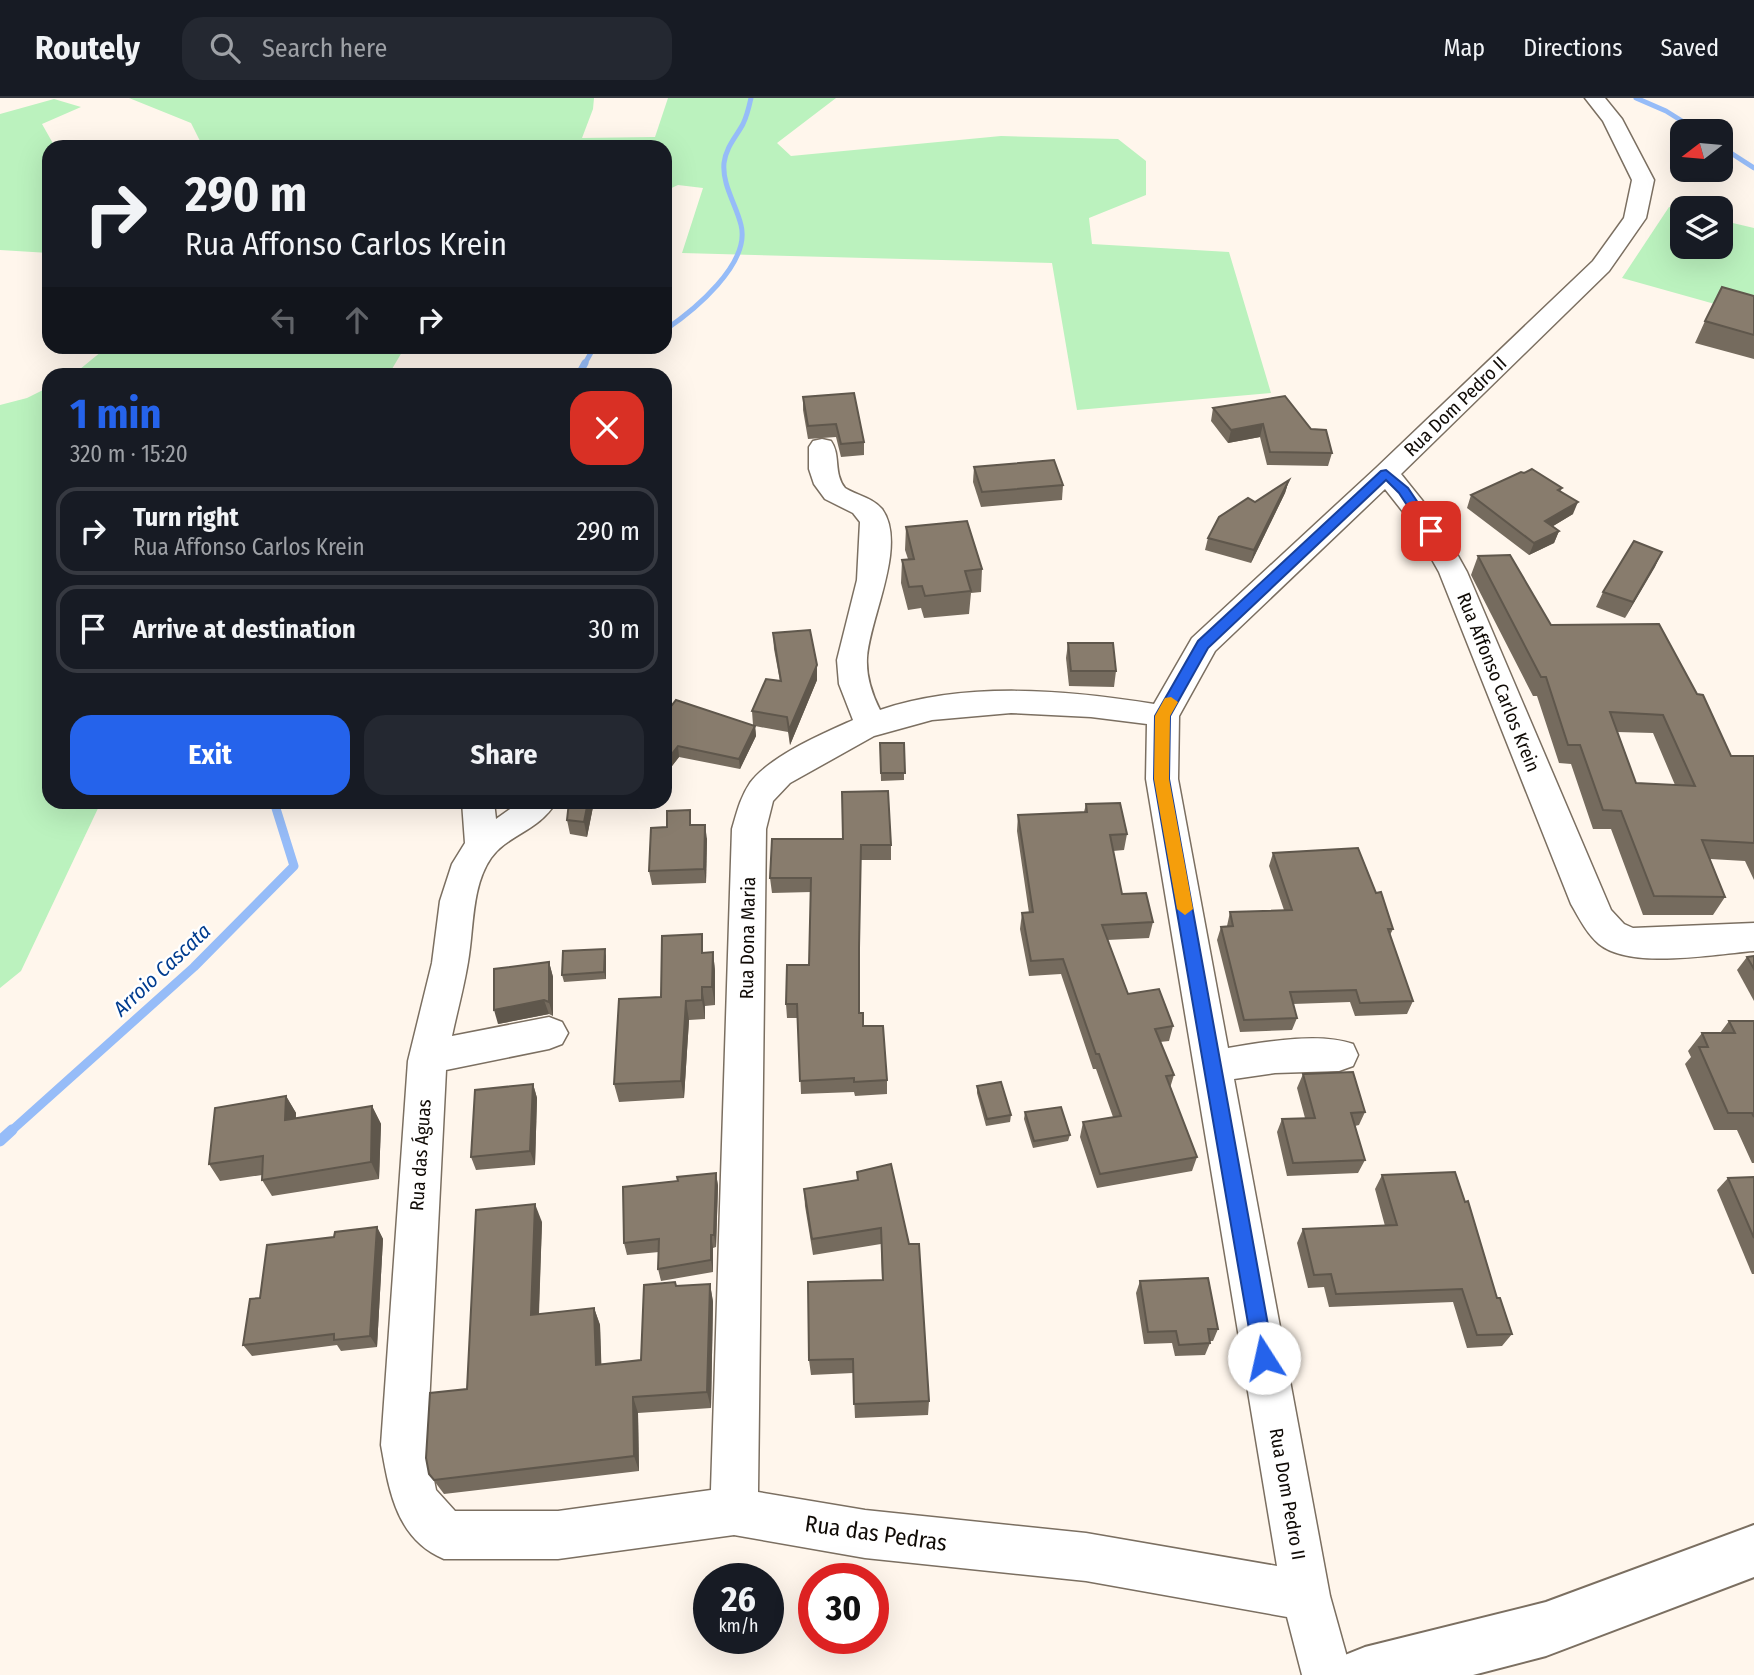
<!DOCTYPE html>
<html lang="en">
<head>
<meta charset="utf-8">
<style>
  body { margin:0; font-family:"Fira Sans Condensed",sans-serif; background:#242831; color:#f1f3f6; height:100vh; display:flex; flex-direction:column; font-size:26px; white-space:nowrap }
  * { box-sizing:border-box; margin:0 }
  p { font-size:23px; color:#9ea1a6 }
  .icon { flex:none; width:38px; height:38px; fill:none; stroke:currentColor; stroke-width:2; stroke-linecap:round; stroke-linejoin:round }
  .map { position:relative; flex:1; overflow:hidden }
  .panel { position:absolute; left:42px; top:270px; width:630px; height:441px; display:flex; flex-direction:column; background:#171b24; border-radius:21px; box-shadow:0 7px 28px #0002 }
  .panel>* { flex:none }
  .top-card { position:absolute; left:42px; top:42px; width:630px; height:214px; border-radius:21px; box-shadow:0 7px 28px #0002; background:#171b24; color:#f1f3f6; overflow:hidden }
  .needle { width:46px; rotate:254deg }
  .buttons { position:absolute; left:1670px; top:21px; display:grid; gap:14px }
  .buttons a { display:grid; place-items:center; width:63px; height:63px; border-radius:14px; background:#171b24; box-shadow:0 7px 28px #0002; font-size:35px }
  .speed { position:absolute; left:693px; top:1465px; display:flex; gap:14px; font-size:35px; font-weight:700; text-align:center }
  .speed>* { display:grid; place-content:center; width:91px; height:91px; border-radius:50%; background:#171b24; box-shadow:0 7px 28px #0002; line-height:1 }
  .speed small { font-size:18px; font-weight:400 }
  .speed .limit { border:10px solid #d22; background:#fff; color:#111 }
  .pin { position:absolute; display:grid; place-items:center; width:60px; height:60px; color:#fff; margin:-30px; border-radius:14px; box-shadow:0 4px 10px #0006 }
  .me { position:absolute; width:77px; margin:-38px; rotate:350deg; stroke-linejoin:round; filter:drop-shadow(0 0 5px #0008) }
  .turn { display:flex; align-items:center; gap:24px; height:147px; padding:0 28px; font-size:32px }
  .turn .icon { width:91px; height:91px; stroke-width:2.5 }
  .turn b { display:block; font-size:49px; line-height:60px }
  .lanes { display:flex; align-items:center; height:66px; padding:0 28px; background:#0003; justify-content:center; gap:35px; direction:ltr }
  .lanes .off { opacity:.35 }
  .round { display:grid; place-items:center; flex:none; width:74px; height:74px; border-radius:21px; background:#242831 }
  .head { display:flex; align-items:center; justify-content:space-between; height:119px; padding:0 28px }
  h1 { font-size:42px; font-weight:700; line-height:52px; color:#2563eb }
  .button { display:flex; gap:14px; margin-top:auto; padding:14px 28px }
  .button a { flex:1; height:80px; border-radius:21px; background:#2563eb; color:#fff; font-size:28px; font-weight:700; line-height:80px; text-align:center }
  .button a+a { background:#242831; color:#f1f3f6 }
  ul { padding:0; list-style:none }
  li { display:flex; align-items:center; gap:21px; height:88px; margin:0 14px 10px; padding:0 14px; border:4px solid #363941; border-radius:21px }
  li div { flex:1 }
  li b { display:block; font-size:26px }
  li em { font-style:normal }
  header { display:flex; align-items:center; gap:42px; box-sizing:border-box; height:98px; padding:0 35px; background:#171b24; border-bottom:2px solid #363941 }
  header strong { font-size:33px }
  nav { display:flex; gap:38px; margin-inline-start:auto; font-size:24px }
  .search { width:490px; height:63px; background:#242831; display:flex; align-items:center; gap:18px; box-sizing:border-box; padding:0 24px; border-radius:21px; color:#9ea1a6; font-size:26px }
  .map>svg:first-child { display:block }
  .green { fill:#bbf2be }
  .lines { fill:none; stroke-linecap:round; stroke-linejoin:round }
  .stream-far3 { stroke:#96bcf8; stroke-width:5 }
  .stream-far2 { stroke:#96bcf8; stroke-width:7 }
  .stream-far1 { stroke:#96bcf8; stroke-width:9 }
  .stream { stroke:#96bcf8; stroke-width:11 }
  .minor-casing { stroke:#7b6f61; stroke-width:3 }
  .major-casing { stroke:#7b6f61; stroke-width:4 }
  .minor { fill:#fff; fill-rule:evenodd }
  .major { fill:#fff; fill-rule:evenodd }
  .wall { fill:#756b5e; fill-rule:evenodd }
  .shaded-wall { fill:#5f574c }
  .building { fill:#887c6d; stroke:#5f574c; stroke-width:2; fill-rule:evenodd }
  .route { fill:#2563eb; stroke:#184099; stroke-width:2 }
  .slow { fill:#f59e0b }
  .labels { text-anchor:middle; stroke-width:5; stroke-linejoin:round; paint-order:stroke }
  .street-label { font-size:19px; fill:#100b06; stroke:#fff }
  .water-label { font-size:21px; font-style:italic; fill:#003c8f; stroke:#fff }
  .near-street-label { font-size:23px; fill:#100b06; stroke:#fff }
</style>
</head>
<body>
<header>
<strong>Routely</strong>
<div class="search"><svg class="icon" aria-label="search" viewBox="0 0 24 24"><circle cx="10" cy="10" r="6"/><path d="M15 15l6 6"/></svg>Search here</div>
<nav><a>Map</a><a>Directions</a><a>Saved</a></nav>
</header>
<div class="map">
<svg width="1754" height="1577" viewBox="0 0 1754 1577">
  <rect width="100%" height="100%" fill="#fff6ec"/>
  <g class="green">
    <polygon points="129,0 594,0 593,11 582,40 655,39 668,0 836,0 777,45 791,58 1001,38 1118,41 1146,63 1146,97 1089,120 1092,146 1229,154 1271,295 1077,312 1052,165 682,155 703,90 678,87 665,93 665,49 203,49 191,25"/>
    <polygon points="54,1 81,9 42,26 55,49 49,49 49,155 0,152 0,16"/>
    <polygon points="1669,109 1682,112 1682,149 1720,149 1720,122 1754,130 1754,217 1622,180"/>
    <polygon points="107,249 107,248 405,249 389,276 74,276"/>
    <polygon points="49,289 49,704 101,704 21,873 0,890 0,307 27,300"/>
  </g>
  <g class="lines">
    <g class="stream-far3">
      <polyline points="1636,0 1666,13 1698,33"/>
      <polyline points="1720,48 1754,70"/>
      <path d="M 665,232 C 693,213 751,166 741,127 C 736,106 722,87 724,65 C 726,49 736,39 743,26 C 747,18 749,9 751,0"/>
      <polyline points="584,267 593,251 613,248"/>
    </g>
    <polyline class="stream-far2" points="579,276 585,265"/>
    <polyline class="stream-far1" points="10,1034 194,869 294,768 274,704"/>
    <polyline class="stream" points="0,1043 12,1032"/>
    <defs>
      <path id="minor" d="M 1585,0 L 1605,0 L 1622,21 L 1654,82 L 1646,120 L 1609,173 L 1401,376 L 1438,422 L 1467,474 L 1611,812 L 1624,826 L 1633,830 L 1754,825 L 1754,853 C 1714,856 1631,872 1599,846 C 1587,836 1579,820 1571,806 L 1439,474 L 1411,424 L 1385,391 L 1215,553 L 1179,618 L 1178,681 L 1228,950 C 1265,944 1318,934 1353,946 L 1358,957 L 1353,968 L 1339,973 L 1275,975 L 1234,981 L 1330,1498 L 1352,1577 L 1302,1577 L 1287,1519 L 1086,1483 L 865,1460 L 734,1437 L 558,1461 L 444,1461 C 396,1441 389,1392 381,1347 L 408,963 L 432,865 L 440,803 L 452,766 L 465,745 L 462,704 L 494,704 L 496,721 L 520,704 L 556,704 C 539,733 507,737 491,760 C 471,789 474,831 468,864 C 464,889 457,914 452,938 L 549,919 L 562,924 L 568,935 L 562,946 L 549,951 L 446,972 L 427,1347 L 436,1392 L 455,1413 L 558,1413 L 711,1392 L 732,731 C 737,714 740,700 750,685 C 770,658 822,636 853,622 L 839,586 L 837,562 L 857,482 L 860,424 L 853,415 L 825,401 L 814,386 L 809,371 L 809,349 L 813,343 L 822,341 L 831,343 C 841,357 833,375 845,390 C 856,397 873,400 882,411 C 908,447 869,521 867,560 C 866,579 872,596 880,612 C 966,583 1066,592 1154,606 L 1192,540 L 1376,370 L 1593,163 L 1624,120 L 1632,82 L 1603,23 ZM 1011,615 L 1091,619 L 1147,626 L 1146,681 L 1277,1468 L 1086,1435 L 865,1412 L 758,1394 L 766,731 L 773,703 L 790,685 L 874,638 L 932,622 Z"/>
      <polygon id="major" points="1754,1427 1754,1479 1546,1558 1473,1577 1337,1577 1345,1557 1365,1549 1546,1504"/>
    </defs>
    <use href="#minor" class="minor-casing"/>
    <use href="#major" class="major-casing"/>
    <use href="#minor" class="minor"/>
    <use href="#major" class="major"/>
  </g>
  <g class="wall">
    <polygon points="1754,198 1754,261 1695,245 1705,223"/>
    <polygon points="803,299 864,344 864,357 841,359 836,339 808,341 803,312"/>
    <polygon points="1213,310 1311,331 1332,355 1328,368 1267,367 1260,339 1228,345 1211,323"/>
    <polygon points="974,369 1063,387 1062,402 981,409 973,384"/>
    <polygon points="1289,382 1285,395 1251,465 1205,452 1208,440 1255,404"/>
    <polygon points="1562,390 1560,394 1573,416 1553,428 1559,433 1554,445 1529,457 1467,410 1471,397"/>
    <polygon points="906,429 982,471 981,494 971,495 969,516 924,520 921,510 908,512 901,485 902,462 908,461 905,452"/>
    <polygon points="1662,454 1625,520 1596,509 1603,494"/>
    <path d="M 1478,458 L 1551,527 L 1697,596 L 1731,658 L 1754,658 L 1754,782 L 1745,763 L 1710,761 L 1725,799 L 1713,817 L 1643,817 L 1611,731 L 1593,731 L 1571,666 L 1559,665 L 1537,598 L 1533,598 L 1471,477 ZM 1617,634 L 1653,635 L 1675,687 L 1636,685 Z"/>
    <polygon points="773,535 817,567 817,582 790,647 788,634 755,628 756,638 740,671 679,659 672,668 665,666 665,616 753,627 752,613 780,583 774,551"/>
    <polygon points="1068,545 1116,573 1114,589 1069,588 1066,560"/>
    <polygon points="880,645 904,645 904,682 881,683"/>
    <polygon points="594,704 587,739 570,736 567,722"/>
    <polygon points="1086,706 1127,736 1124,752 1113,753 1122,796 1153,824 1149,840 1107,842 1128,896 1173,928 1169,943 1160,944 1174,977 1170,990 1197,1059 1192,1073 1097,1090 1080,1039 1083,1024 1113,1019 1096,971 1093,971 1061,876 1029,878 1020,831 1022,815 1029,815 1017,733 1018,717 1084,714"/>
    <polygon points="692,727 707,741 706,785 652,787 649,773"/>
    <polygon points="772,741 891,747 891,762 861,762 859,865 859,915 863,928 887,982 887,996 855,998 854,994 801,996 798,920 787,920 786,906 809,867 811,794 772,795 770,780"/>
    <polygon points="1273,755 1376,795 1393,831 1390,837 1413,903 1407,916 1355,918 1350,904 1293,906 1297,920 1292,932 1240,934 1217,842 1221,829 1227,828 1230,814 1284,812 1269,768"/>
    <polygon points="713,854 715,873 715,907 705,908 705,921 689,922 684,1000 619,1004 614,986 661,899 705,855"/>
    <polygon points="606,858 606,881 564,884 562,877"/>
    <polygon points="1754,858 1754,903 1737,872 1747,859"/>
    <polygon points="549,864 553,879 553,918 549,916 498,926"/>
    <polygon points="1729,923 1754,923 1754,1065 1752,1065 1737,1032 1714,1032 1685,966 1691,959 1688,953 1702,935 1720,935"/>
    <polygon points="1303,976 1365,1014 1359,1027 1355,1028 1365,1062 1358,1075 1287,1078 1277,1034 1282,1021 1305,1020 1297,990"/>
    <polygon points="533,986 537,1000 535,1067 476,1072 471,1059"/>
    <polygon points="977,988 1011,1017 1010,1024 986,1028 977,995"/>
    <polygon points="286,998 296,1015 296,1020 372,1008 381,1026 379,1081 272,1098 262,1082 262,1077 220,1083 209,1066"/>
    <polygon points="1025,1014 1070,1037 1068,1043 1033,1050 1024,1021"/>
    <polygon points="891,1066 929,1303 928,1317 855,1320 853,1275 811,1277 809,1262 882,1182 881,1146 813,1157 805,1108 804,1091 857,1083 857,1074"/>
    <polygon points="716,1075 718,1088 716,1149 713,1150 713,1174 661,1183 658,1171 659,1154 627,1157 624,1145 678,1083"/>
    <polygon points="1382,1077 1497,1200 1512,1236 1502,1248 1467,1250 1453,1204 1329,1209 1324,1189 1308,1190 1297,1145 1303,1131 1385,1128 1375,1091"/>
    <polygon points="1754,1079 1754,1176 1752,1176 1717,1092 1728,1080"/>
    <polygon points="542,1124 539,1217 594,1210 600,1227 601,1266 641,1262 676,1188 710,1186 713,1204 711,1310 638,1315 639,1373 444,1396 429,1376"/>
    <polygon points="377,1129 383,1141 377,1249 341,1253 337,1247 252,1258 243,1247 260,1200 334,1139"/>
    <polygon points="1140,1183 1218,1231 1213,1243 1210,1243 1210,1245 1205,1257 1175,1258 1172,1245 1144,1246 1136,1195"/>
  </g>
  <g class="shaded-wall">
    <polygon points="1263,326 1260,339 1228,345 1231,332"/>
    <polygon points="1289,382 1285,395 1251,465 1254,452"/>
    <polygon points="1578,404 1573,416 1540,436 1545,423"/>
    <polygon points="1559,433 1554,445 1529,457 1534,445"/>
    <polygon points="1662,454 1655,469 1625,520 1633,504"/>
    <polygon points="817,567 817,582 790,647 789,632"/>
    <polygon points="755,628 756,638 740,671 739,661"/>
    <polygon points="678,648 679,659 672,668 671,657"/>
    <polygon points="588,704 594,704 587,739 584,724"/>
    <polygon points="705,727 707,741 706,785 704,771"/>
    <polygon points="605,851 606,858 606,881 604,874"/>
    <polygon points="713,854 715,873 715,907 712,889"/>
    <polygon points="549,864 553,879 553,918 549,904"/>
    <polygon points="702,889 705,908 705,921 702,902"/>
    <polygon points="544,902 549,916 498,926 494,912"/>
    <polygon points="686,903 689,922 684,1000 681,983"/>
    <polygon points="533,986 537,1000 535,1067 530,1053"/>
    <polygon points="286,998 296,1015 295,1039 285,1022"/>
    <polygon points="372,1008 381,1026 379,1081 371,1064"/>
    <polygon points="716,1075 718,1088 716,1149 714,1137"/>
    <polygon points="535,1106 542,1124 538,1234 531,1217"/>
    <polygon points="377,1129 383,1141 377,1249 370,1238"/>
    <polygon points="711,1137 713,1150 713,1174 711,1162"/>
    <polygon points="710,1186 713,1204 711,1310 707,1294"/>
    <polygon points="594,1210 600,1227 602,1283 596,1267"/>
    <polygon points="633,1299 638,1315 639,1373 634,1358"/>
  </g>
  <g class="building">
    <polygon points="1722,189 1754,198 1754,237 1705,223"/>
    <polygon points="854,295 864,344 841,346 836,326 808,328 803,299"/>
    <polygon points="1285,298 1311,331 1326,332 1332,355 1270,354 1263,326 1231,332 1213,310"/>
    <polygon points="1054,362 1063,387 982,394 974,369"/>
    <polygon points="1532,371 1562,390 1558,392 1578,404 1545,423 1559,433 1534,445 1471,397 1521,374 1524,375"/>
    <polygon points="1289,382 1254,452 1208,440 1219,419 1248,400 1255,404"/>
    <polygon points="967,423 982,471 965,473 971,493 925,498 922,488 909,489 902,462 914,461 906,429"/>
    <polygon points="1634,443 1662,454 1633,504 1603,494"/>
    <path d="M 1510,457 L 1551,527 L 1659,526 L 1697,596 L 1703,597 L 1731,658 L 1754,658 L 1754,745 L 1702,742 L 1725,799 L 1654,798 L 1621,713 L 1603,712 L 1580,647 L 1568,647 L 1546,579 L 1541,579 L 1478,458 ZM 1610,614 L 1663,617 L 1695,688 L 1636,685 Z"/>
    <polygon points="810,532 817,567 789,632 787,619 752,613 766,581 781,583 773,535"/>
    <polygon points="1068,545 1113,545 1116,573 1071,573"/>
    <polygon points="676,602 755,628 739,661 678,648 671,657 665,655 665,616"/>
    <polygon points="880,645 904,645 905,675 881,675"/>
    <polygon points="888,693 891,747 861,747 859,850 859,915 863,915 863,928 883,928 887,982 854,984 854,980 800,983 797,906 786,906 787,867 809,867 811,780 770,780 772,741 843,741 842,694"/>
    <polygon points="569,704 588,704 584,724 567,722"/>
    <polygon points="1120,705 1127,736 1110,737 1122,796 1146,795 1153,824 1102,827 1128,896 1159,891 1173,928 1155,931 1174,977 1166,978 1197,1059 1100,1076 1083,1024 1121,1018 1099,956 1096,956 1063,861 1031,863 1022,815 1033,814 1018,717 1087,714 1086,706"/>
    <polygon points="690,712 690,727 705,727 704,771 649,773 651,730 667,729 667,713"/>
    <polygon points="1358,750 1376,795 1381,794 1393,831 1388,831 1413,903 1360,905 1356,892 1290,894 1297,920 1244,922 1221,829 1233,828 1230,814 1292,812 1273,755"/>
    <polygon points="702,836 702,855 713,854 712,889 702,889 702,902 686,903 681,983 614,986 619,901 661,899 662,838"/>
    <polygon points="605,851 604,874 562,877 563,853"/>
    <polygon points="1754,858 1754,871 1747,859"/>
    <polygon points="549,864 549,904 544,902 494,912 494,871"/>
    <polygon points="1729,923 1754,923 1754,1019 1752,1015 1728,1015 1699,949 1708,949 1702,935 1735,935"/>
    <polygon points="1353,974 1365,1014 1351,1015 1365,1062 1293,1065 1282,1021 1315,1020 1303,976"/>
    <polygon points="1001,984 1011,1017 987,1021 977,988"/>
    <polygon points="533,986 530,1053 471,1059 475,992"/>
    <polygon points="286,998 285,1022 372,1008 371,1064 262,1082 263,1058 209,1066 215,1010"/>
    <polygon points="1061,1009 1070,1037 1034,1043 1025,1014"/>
    <polygon points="891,1066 909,1146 919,1146 929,1303 854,1306 853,1261 809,1262 808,1184 883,1182 881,1130 812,1141 804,1091 858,1082 857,1074"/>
    <polygon points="1455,1074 1465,1104 1468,1103 1497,1200 1500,1200 1512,1236 1477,1237 1462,1191 1336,1196 1331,1176 1314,1177 1303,1131 1397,1127 1382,1077"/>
    <polygon points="716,1075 714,1137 711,1137 711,1162 658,1171 659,1141 624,1145 623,1089 678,1083 677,1079"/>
    <polygon points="1754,1079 1754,1140 1728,1080"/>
    <polygon points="535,1106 531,1217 594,1210 596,1267 641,1262 644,1187 675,1184 676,1188 710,1186 707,1294 633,1299 634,1358 434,1382 429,1376 426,1360 430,1295 467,1291 476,1112"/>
    <polygon points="377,1129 370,1238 334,1242 334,1236 243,1247 250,1201 260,1200 267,1147 334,1139 335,1134"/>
    <polygon points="1208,1180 1218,1231 1208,1231 1210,1245 1179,1247 1176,1233 1148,1234 1140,1183"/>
  </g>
  <polygon class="route" points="1386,372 1408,390 1437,433 1435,436 1426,436 1399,395 1386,382 1208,550 1170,618 1169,681 1274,1260 1271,1267 1264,1269 1257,1267 1254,1260 1154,681 1155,618 1198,543 1381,373"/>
  <polygon class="slow" points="1171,599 1178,604 1170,618 1169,681 1193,811 1185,817 1177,811 1154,681 1155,618 1165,600"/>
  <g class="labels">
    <g class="street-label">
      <text transform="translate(1455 308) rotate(-44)" y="7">Rua Dom Pedro II</text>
      <text transform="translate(1499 584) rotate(68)" y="7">Rua Affonso Carlos Krein</text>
      <text transform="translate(747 840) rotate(-89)" y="7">Rua Dona Maria</text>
      <text transform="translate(420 1057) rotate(-86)" y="7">Rua das Águas</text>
      <text transform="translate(1288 1396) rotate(80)" y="7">Rua Dom Pedro II</text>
    </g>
    <g class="water-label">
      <text transform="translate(162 872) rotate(-43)" y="7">Arroio Cascata</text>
    </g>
    <g class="near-street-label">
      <text transform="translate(876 1435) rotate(8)" y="8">Rua das Pedras</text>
    </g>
  </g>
</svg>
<div class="buttons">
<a><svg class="needle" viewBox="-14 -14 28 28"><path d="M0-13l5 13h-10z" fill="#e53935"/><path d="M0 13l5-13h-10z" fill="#9ea1a6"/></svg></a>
<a><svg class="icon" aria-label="layers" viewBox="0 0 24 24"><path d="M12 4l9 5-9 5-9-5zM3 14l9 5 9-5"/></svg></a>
</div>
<div class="speed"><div>26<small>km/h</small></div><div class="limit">30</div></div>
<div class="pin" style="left:1431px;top:433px;background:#d93025"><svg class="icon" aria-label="arrive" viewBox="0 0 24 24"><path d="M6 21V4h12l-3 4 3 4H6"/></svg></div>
<svg class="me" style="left:1264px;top:1260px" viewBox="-20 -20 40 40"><circle r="19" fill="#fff"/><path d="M0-13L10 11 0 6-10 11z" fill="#2563eb"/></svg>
<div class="top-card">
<div class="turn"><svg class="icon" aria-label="right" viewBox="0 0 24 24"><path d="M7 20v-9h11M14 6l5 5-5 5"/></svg><div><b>290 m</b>Rua Affonso Carlos Krein</div></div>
<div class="lanes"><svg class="icon off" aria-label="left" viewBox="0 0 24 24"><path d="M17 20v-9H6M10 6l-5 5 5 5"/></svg><svg class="icon off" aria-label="ahead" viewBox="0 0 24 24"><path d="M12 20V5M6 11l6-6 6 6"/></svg><svg class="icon" aria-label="right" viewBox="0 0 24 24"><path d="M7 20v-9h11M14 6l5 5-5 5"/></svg></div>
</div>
<section class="panel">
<div class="head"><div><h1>1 min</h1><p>320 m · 15:20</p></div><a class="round" style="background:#d93025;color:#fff"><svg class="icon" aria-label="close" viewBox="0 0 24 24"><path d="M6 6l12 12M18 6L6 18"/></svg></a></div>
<ul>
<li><svg class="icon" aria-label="right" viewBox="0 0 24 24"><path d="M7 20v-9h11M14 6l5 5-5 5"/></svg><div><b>Turn right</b><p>Rua Affonso Carlos Krein</p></div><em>290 m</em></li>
<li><svg class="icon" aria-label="arrive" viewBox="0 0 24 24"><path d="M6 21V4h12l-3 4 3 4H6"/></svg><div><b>Arrive at destination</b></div><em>30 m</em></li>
</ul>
<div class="button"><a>Exit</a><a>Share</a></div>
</section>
</div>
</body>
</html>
